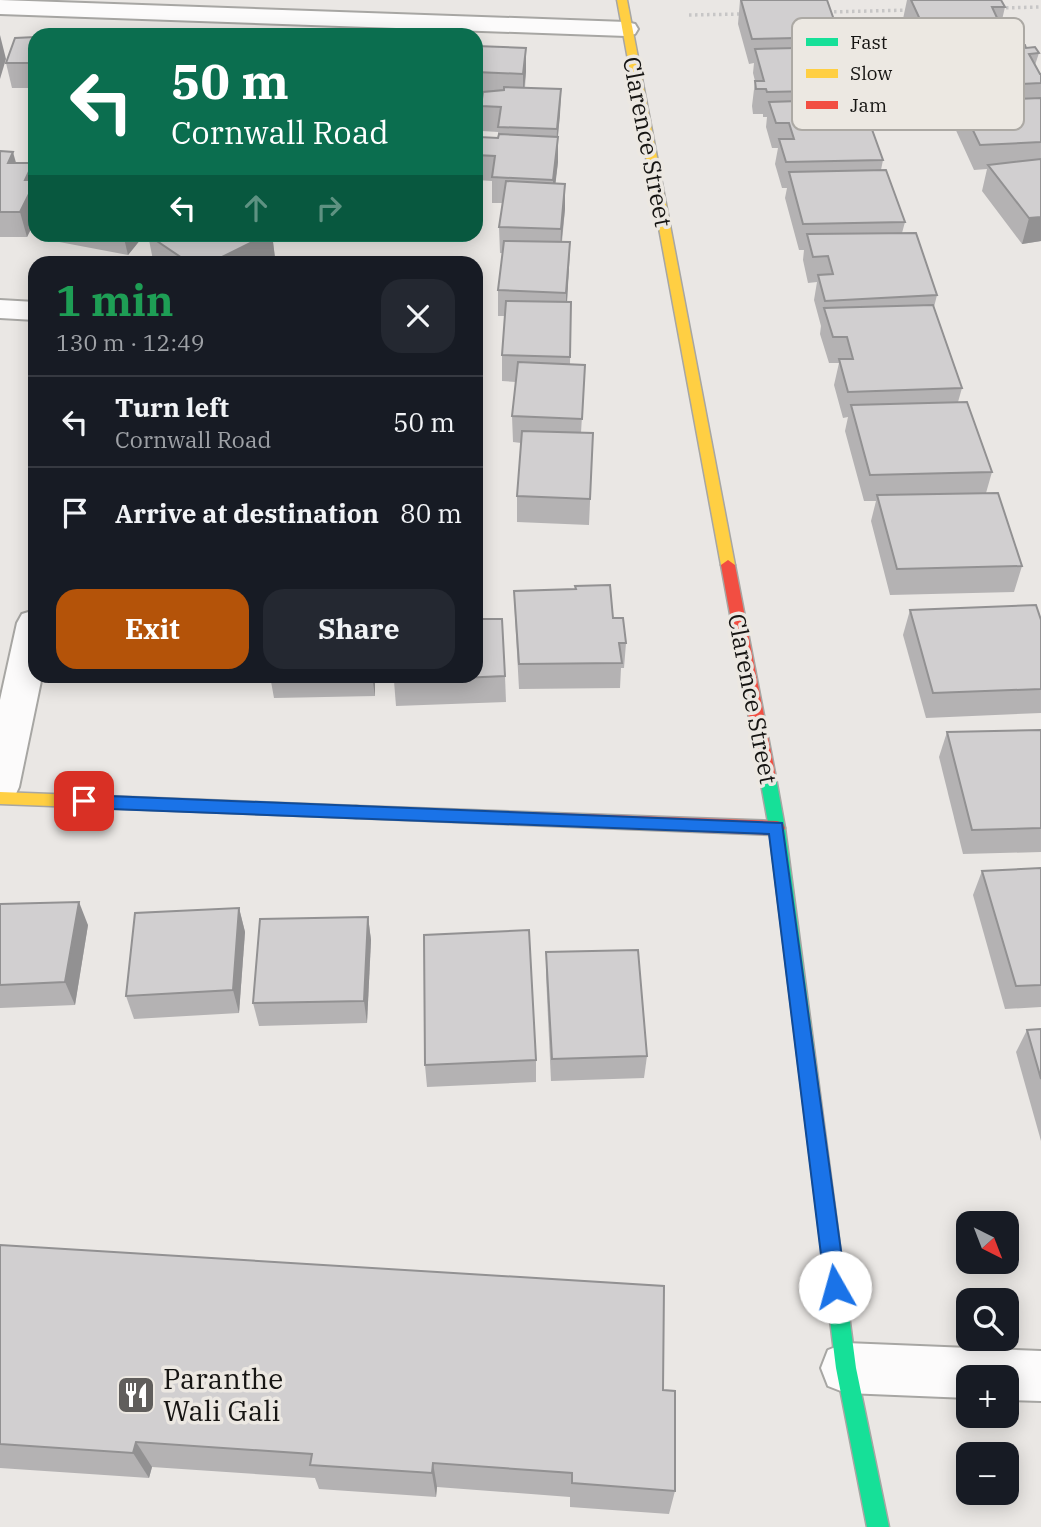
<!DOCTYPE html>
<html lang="en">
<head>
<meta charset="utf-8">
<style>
  body { margin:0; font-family:"IBM Plex Serif",serif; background:#242831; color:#f1f3f6; height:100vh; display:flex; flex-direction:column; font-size:26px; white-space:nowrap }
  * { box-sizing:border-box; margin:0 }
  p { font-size:23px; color:#9ea1a6 }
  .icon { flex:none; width:38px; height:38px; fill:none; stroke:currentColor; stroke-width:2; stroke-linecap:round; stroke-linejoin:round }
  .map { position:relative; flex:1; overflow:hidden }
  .sheet { position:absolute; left:28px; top:256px; width:455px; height:427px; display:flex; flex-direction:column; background:#171b24; border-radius:21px; box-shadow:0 4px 18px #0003 }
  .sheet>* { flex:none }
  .banner { position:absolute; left:28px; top:28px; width:455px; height:214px; border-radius:21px; box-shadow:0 4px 18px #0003; background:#0b6e4f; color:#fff; overflow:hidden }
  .needle { width:46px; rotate:138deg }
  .buttons { position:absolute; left:956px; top:1211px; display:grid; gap:14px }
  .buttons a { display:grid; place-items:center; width:63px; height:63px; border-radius:14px; background:#171b24; box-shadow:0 4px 18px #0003; font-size:35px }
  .pin { position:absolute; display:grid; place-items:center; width:60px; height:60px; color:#fff; margin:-30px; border-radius:14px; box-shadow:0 4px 10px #0006 }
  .me { position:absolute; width:77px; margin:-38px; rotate:353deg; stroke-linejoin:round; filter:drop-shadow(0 0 5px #0008) }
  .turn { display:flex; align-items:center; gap:24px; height:147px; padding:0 28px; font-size:32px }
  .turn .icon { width:91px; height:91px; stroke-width:2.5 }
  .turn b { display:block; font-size:49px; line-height:60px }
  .lanes { display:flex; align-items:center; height:66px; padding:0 28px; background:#0003; justify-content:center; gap:35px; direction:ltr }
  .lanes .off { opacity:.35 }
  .round { display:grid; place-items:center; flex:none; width:74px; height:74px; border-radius:21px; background:#242831 }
  .headline { display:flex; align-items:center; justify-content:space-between; height:119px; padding:0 28px }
  h1 { font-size:42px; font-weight:800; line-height:52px; color:#1e9e55 }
  .primary-button { display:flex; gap:14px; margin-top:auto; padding:14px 28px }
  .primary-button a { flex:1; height:80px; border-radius:21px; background:#b45309; color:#fff; font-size:28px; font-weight:800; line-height:80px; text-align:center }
  .primary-button a+a { background:#242831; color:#f1f3f6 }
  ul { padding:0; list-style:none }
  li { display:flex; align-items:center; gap:21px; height:91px; padding:0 28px; border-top:2px solid #363941 }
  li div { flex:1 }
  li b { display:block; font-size:26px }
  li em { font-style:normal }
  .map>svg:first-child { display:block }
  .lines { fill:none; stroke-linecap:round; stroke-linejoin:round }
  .street-casing { stroke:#a7a6a3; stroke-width:4 }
  .fast-casing { stroke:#a7a6a3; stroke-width:3 }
  .slow-casing { stroke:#a7a6a3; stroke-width:3 }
  .jam-casing { stroke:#a7a6a3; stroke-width:3 }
  .path { stroke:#c7c6c6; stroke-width:3.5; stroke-dasharray:2.5 3.5; stroke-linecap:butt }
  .street { fill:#fcfbfb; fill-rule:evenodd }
  .fast { fill:#16e098; fill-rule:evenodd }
  .slow { fill:#ffcf43; fill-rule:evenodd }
  .jam { fill:#f24e42; fill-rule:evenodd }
  .wall { fill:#b4b2b3 }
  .shaded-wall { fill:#929192 }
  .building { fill:#d1cfd0; stroke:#929192; stroke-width:2 }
  .route { fill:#1a73e8; stroke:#114b97; stroke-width:2 }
  .labels { text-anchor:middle; stroke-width:7; stroke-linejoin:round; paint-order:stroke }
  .street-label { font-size:24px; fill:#161513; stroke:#ece8e2 }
  .near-poi-label { font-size:28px; fill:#161513; stroke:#ece8e2; text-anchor:start }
  .key { fill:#ece8e2; stroke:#aca9a4; stroke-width:2 }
  .key-label { font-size:19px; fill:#161513 }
</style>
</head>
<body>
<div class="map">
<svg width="1041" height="1527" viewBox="0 0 1041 1527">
  <rect width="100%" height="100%" fill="#eae7e4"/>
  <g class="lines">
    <defs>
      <g id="street">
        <polygon points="0,0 626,22 635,24 638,29 635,34 626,36 0,14"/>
        <polygon points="0,300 35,302 35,320 0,318"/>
        <polygon points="35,610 35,676 42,676 19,787 14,798 0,802 0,700 17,623 22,614"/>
        <polygon points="846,1343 1041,1351 1041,1401 1006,1400 1006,1377 968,1377 968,1398 846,1393 828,1386 821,1368 828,1350"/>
      </g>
      <polygon id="fast" points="768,772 774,774 776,778 785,828 856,1368 889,1527 867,1527 836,1368 769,828 760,778 762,774"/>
      <g id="slow">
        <polygon points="617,0 627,0 735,565 728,570 721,565"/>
        <polygon points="0,792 356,806 362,807 364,812 362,817 356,818 0,804"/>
      </g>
      <g id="jam">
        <polygon points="728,560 735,565 776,778 774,782 762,782 760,778 721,565"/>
        <polygon points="356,806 777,821 783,823 785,828 783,833 777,835 356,818 350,817 348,812 350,807"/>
      </g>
    </defs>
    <use href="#street" class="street-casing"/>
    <use href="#fast" class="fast-casing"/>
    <use href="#slow" class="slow-casing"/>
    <use href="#jam" class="jam-casing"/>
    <g class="path">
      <polyline points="1000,8 1041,7"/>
      <polyline points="828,12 911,10"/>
      <polyline points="689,15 743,14"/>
    </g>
    <use href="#street" class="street"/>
    <use href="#fast" class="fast"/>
    <use href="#slow" class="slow"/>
    <use href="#jam" class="jam"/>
  </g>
  <g class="wall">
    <polygon points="740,0 840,37 839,47 858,90 857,100 883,160 881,170 905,222 902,233 937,295 934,307 962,388 958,402 992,472 986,493 1022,566 1014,592 890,595 871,521 876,501 864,501 845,431 848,417 843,418 834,385 839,363 829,363 820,334 821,326 814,300 817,282 808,283 803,260 804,250 799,250 785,198 787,188 782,188 775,164 778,148 772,148 766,127 767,117 763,117 763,114 753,114 752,106 755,81 753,73 754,63 749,64 738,24"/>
    <polygon points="907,0 1001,0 1005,7 1002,20 1020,37 1018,45 1039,53 1035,65 1040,74 1041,74 1041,241 1022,244 982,191 987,169 974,170 954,126 957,112 948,112 930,72 932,65 925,65 903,19"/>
    <polygon points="35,37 35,88 12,88 6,63"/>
    <polygon points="476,46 526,72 525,88 561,89 560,114 558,137 558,162 555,183 565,184 565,209 562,242 570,242 567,302 571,302 570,364 585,365 581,433 593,433 589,525 517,522 517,496 521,443 513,442 512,416 516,382 502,381 502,355 505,316 498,316 498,290 503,253 500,253 499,227 503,203 492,203 492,181 477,180 476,155 498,138 498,132 482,131 481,106 483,97 476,97"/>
    <polygon points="0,151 16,163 35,171 35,221 27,237 0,237"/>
    <polygon points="53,234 145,234 128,255 54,241"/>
    <polygon points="272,234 275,258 267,262 156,262 153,260 148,235"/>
    <polygon points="514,591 613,618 626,643 624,668 621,668 620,688 519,689 515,617"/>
    <polygon points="910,610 1041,620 1041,713 926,718 903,635"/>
    <polygon points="175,676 246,676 245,677 176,679"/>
    <polygon points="270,676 375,676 375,696 274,698"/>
    <polygon points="505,676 506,702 396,706 394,681"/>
    <polygon points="1041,730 1041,852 963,854 939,757 947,732"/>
    <polygon points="1041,868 1041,1007 1005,1009 973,895 982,871"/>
    <polygon points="0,904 88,925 75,1005 0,1008"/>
    <polygon points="239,908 245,932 239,1013 134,1019 126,996"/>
    <polygon points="368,917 371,940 367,1023 259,1026 253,1003"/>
    <polygon points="546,952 647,1056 644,1078 551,1081 546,975"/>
    <polygon points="1041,1029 1041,1141 1016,1052 1027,1030"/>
    <polygon points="536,1060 536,1082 427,1087 425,1065"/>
    <polygon points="0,1245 663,1390 675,1491 669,1514 570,1507 570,1497 437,1487 436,1497 319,1489 315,1478 152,1467 149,1478 0,1468"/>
  </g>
  <g class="shaded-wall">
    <polygon points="0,35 6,59 0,79"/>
    <polygon points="526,48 526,72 523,98 523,74"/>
    <polygon points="561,89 560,114 556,154 557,129"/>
    <polygon points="558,137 558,162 553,205 553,180"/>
    <polygon points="13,152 20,177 8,163"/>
    <polygon points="33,163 35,171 35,221 27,237 20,212 25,180"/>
    <polygon points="565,184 565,209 560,255 561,229"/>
    <polygon points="1041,217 1041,241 1022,244 1029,218"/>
    <polygon points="123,234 145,234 128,255"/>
    <polygon points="268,234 272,234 275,258 267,262 212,262"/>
    <polygon points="570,242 569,268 566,319 566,293"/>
    <polygon points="372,676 375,676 375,696"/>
    <polygon points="79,902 88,925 75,1005 65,982"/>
    <polygon points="239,908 245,932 239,1013 233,990"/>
    <polygon points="368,917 371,940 367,1023 364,1001"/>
    <polygon points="136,1442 152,1467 149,1478 133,1453"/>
    <polygon points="433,1463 437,1487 436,1497 432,1473"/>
  </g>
  <g class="building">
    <polygon points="741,0 827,0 840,37 752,39"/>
    <polygon points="911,0 1001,0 1005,7 992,7 998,20 1012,20 1020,37 930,41"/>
    <polygon points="35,37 35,63 6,63 15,38"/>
    <polygon points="1025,45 1026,48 1035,47 1039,53 1029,54 1040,74 1041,74 1041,83 953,87 935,47"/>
    <polygon points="476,46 526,48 523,74 476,72"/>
    <polygon points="844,47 858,90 767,92 766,89 756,89 755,81 764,81 755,49"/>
    <polygon points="504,87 561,89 557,129 498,127 501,107 481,106 483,92 504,90"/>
    <polygon points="1041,98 1041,142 980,145 959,101"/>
    <polygon points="861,99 883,160 786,162 779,139 794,139 789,123 776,123 769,102"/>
    <polygon points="499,134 558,137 553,180 492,177 495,156 476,155 479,137 498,138"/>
    <polygon points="0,151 13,152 8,163 33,163 25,180 35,180 35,182 20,212 0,212"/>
    <polygon points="1041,159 1041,217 1029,218 988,165"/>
    <polygon points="886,170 905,222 803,224 789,172"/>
    <polygon points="506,181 565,184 561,229 499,227"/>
    <polygon points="916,233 937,295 825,301 818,275 833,274 828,256 813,257 807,234"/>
    <polygon points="268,234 212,262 188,262 148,235"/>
    <polygon points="504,241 570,242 566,293 498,290"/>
    <polygon points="506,301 571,302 570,357 502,355"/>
    <polygon points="933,305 962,388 848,392 839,359 853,359 847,337 833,337 824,308"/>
    <polygon points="518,362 585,365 582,419 512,416"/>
    <polygon points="967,402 992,472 870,475 851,405"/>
    <polygon points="522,431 593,433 590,499 517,496"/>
    <polygon points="998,493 1022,566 897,569 877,495"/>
    <polygon points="610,585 613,618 623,618 626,643 619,643 622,663 519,664 514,591 576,589 575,586"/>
    <polygon points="1036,605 1041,620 1041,689 933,693 910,610"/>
    <polygon points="476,619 502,619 505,676 394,681 394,676 476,676"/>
    <polygon points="1041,730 1041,828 972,830 947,732"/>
    <polygon points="1041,868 1041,985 1016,986 982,871"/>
    <polygon points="79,902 65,982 0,985 0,904"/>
    <polygon points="239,908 233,990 126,996 135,913"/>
    <polygon points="368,917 364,1001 253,1003 260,919"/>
    <polygon points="529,930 536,1060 425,1065 424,935"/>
    <polygon points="638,950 647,1056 552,1059 546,952"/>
    <polygon points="1041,1029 1041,1079 1027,1030"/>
    <polygon points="0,1245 664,1286 663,1390 675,1391 675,1491 572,1483 572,1473 433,1463 432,1473 310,1465 312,1454 136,1442 133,1453 0,1444"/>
  </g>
  <polygon class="route" points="84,795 782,823 846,1287 843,1294 835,1297 828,1294 825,1287 769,834 84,808 76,801"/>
  <defs>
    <symbol id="restaurant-square" viewBox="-11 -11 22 22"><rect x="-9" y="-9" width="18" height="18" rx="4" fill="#605e5c" stroke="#ece8e2"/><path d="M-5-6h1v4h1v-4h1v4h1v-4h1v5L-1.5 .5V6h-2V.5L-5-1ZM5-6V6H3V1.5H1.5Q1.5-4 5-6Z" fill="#fff"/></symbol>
  </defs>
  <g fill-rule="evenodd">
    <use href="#restaurant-square" x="114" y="1373" width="44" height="44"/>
  </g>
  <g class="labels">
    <g class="street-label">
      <text transform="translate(647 142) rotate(79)" y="8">Clarence Street</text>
      <text transform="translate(752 699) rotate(79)" y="8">Clarence Street</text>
    </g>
    <g class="near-poi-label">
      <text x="163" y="1389">Paranthe<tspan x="163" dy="32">Wali Gali</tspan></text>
    </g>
  </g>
  <rect x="792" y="18" width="232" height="112" rx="10" class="key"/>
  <rect x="806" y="38" width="32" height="8" fill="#16e098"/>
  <rect x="806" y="69" width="32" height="9" fill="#ffcf43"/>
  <rect x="806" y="101" width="32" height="8" fill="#f24e42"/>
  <g class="key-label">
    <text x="850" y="49">Fast</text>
    <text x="850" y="80">Slow</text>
    <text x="850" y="112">Jam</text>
  </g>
</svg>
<div class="buttons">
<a><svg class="needle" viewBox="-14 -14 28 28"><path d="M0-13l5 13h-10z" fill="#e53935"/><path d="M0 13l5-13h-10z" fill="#9ea1a6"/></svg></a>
<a><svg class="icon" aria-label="search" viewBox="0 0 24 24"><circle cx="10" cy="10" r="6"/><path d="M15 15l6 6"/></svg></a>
<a>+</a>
<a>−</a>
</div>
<div class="pin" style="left:84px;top:801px;background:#d93025"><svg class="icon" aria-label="arrive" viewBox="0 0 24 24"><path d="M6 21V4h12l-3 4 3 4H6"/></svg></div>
<svg class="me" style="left:835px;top:1287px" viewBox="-20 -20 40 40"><circle r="19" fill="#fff"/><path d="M0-13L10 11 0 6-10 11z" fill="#1a73e8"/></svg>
<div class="banner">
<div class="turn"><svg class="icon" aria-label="left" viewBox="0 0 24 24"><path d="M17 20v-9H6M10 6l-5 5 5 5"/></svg><div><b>50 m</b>Cornwall Road</div></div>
<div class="lanes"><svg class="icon" aria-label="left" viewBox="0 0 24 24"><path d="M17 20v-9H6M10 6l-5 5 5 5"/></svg><svg class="icon off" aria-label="ahead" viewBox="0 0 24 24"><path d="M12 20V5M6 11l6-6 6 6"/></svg><svg class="icon off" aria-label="right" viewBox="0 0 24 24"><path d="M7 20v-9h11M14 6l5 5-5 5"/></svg></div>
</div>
<section class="sheet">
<div class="headline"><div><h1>1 min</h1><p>130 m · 12:49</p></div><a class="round"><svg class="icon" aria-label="close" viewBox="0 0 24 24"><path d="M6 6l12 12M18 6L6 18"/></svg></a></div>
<ul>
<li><svg class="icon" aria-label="left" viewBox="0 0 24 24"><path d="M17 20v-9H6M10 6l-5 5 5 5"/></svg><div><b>Turn left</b><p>Cornwall Road</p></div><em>50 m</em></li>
<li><svg class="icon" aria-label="arrive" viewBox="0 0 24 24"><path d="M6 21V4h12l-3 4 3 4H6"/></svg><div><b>Arrive at destination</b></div><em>80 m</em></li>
</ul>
<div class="primary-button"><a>Exit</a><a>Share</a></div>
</section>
</div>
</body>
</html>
